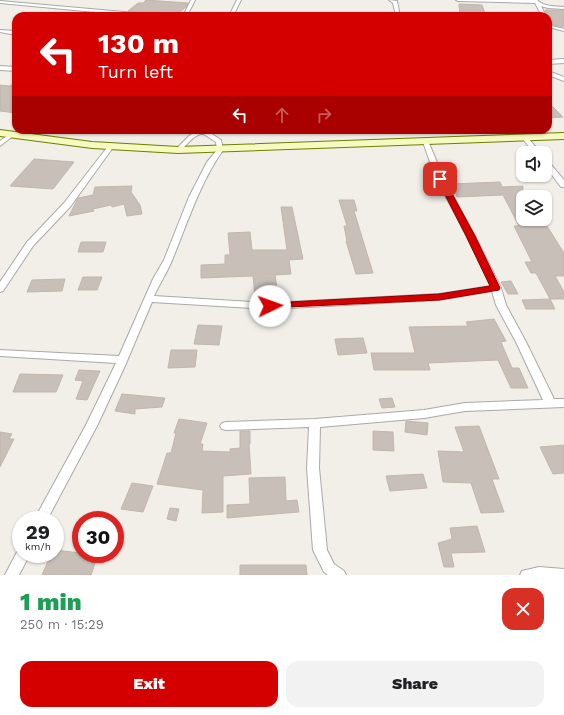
<!DOCTYPE html>
<html lang="en">
<head>
<meta charset="utf-8">
<style>
  body { margin:0; font-family:"Work Sans",sans-serif; background:#f2f2f2; color:#202124; height:100vh; display:flex; flex-direction:column; font-size:15px; white-space:nowrap }
  * { box-sizing:border-box; margin:0 }
  p { font-size:13px; color:#757577 }
  .icon { flex:none; width:22px; height:22px; fill:none; stroke:currentColor; stroke-width:2; stroke-linecap:round; stroke-linejoin:round }
  .map { position:relative; height:575px; overflow:hidden }
  .panel { display:flex; flex-direction:column; background:#fff; flex:1 }
  .panel>* { flex:none }
  .hud { position:absolute; left:12px; top:12px; width:540px; height:122px; border-radius:12px; box-shadow:0 1px 3px #0004; background:#d40000; color:#fff; overflow:hidden }
  .tools { position:absolute; left:516px; top:146px; display:grid; gap:8px }
  .tools a { display:grid; place-items:center; width:36px; height:36px; border-radius:8px; background:#fff; box-shadow:0 1px 3px #0004; font-size:20px }
  .speed { position:absolute; left:12px; top:511px; display:flex; gap:8px; font-size:20px; font-weight:700; text-align:center }
  .speed>* { display:grid; place-content:center; width:52px; height:52px; border-radius:50%; background:#fff; box-shadow:0 1px 3px #0004; line-height:1 }
  .speed small { font-size:10px; font-weight:400 }
  .speed .limit { border:6px solid #d22; background:#fff; color:#111 }
  .pin { position:absolute; display:grid; place-items:center; width:34px; height:34px; color:#fff; margin:-17px; border-radius:8px; box-shadow:0 2px 6px #0006 }
  .me { position:absolute; width:44px; margin:-22px; rotate:87deg; stroke-linejoin:round; filter:drop-shadow(0 0 3px #0008) }
  .turn { display:flex; align-items:center; gap:14px; height:84px; padding:0 20px; font-size:18px }
  .turn .icon { width:52px; height:52px; stroke-width:2.5 }
  .turn b { display:block; font-size:28px; line-height:34px }
  .lanes { display:flex; align-items:center; height:38px; padding:0 20px; background:#0003; justify-content:center; gap:20px; direction:ltr }
  .lanes .off { opacity:.35 }
  .round { display:grid; place-items:center; flex:none; width:42px; height:42px; border-radius:12px; background:#f2f2f2 }
  .summary { display:flex; align-items:center; justify-content:space-between; height:68px; padding:0 20px }
  h1 { font-size:24px; font-weight:800; line-height:30px; color:#1e9e55 }
  .primary-button { display:flex; gap:8px; margin-top:auto; padding:8px 20px }
  .primary-button a { flex:1; height:46px; border-radius:12px; background:#d40000; color:#fff; font-size:16px; font-weight:800; line-height:46px; text-align:center }
  .primary-button a+a { background:#f2f2f2; color:#202124 }
  .map>svg:first-child { display:block }
  .building { fill:#c7bfb8; stroke:#c4b6ab }
  .lines { fill:none; stroke-linecap:round; stroke-linejoin:round }
  .street-casing { stroke:#a9a9a9; stroke-width:2 }
  .secondary-casing { stroke:#707d05; stroke-width:2 }
  .street { fill:#fff; fill-rule:evenodd }
  .secondary { fill:#f7fabf; fill-rule:evenodd }
  .route { fill:#d40000; stroke:#8a0000 }
</style>
</head>
<body>
<div class="map">
<svg width="564" height="575" viewBox="0 0 564 575">
  <rect width="100%" height="100%" fill="#f2efe9"/>
  <g class="building">
    <polygon points="146,0 188,3 186,7 175,16 128,11 138,3 143,3"/>
    <polygon points="459,4 482,5 486,16 460,16"/>
    <polygon points="545,10 564,10 564,27 549,24 548,16"/>
    <polygon points="16,82 16,113 0,111 0,85 10,86"/>
    <polygon points="548,102 563,117 548,118"/>
    <polygon points="34,159 74,162 53,189 10,186"/>
    <polygon points="500,182 502,187 523,186 523,226 547,226 564,253 564,276 555,276 564,292 564,299 550,299 536,273 531,273 525,262 532,262 514,226 519,226 503,195 457,197 451,184"/>
    <polygon points="132,186 131,192 140,205 142,214 127,216 124,204 112,207 111,205 93,209 94,211 69,216 78,198 93,195 95,187"/>
    <polygon points="339,200 354,200 357,211 354,211 373,273 356,274 346,241 347,241 344,226 347,226"/>
    <polygon points="281,207 292,207 303,259 289,260 291,274 275,275 278,295 255,296 253,276 201,278 201,265 225,264 225,255 230,255 228,233 250,232 252,250 287,250"/>
    <polygon points="81,242 106,242 103,252 78,252"/>
    <polygon points="83,277 102,277 97,290 78,290"/>
    <polygon points="65,279 62,291 27,292 32,280"/>
    <polygon points="511,281 518,294 508,294 501,282"/>
    <polygon points="550,299 555,309 526,309 522,300"/>
    <polygon points="494,319 506,341 501,342 512,368 519,368 528,388 511,388 498,360 428,363 430,370 374,370 371,353 415,353 409,327 468,326 466,322"/>
    <polygon points="198,325 222,326 219,345 194,344"/>
    <polygon points="363,338 367,353 338,355 335,339"/>
    <polygon points="171,350 197,350 195,367 168,368"/>
    <polygon points="79,370 100,371 87,400 76,399 83,381 75,380"/>
    <polygon points="20,374 63,375 56,392 13,392"/>
    <polygon points="122,394 165,398 162,407 135,409 135,414 115,411"/>
    <polygon points="392,398 395,407 382,408 379,399"/>
    <polygon points="179,419 207,423 200,444 203,444 202,451 230,452 230,449 240,448 240,431 250,431 250,444 249,444 251,474 223,476 223,512 202,513 203,490 157,484 167,453 171,453 176,433 174,433"/>
    <polygon points="406,421 428,423 427,435 405,432"/>
    <polygon points="479,426 499,479 492,479 504,512 481,513 471,483 443,482 438,451 464,452 455,427"/>
    <polygon points="373,431 393,432 394,451 373,450"/>
    <polygon points="0,432 12,434 9,439 14,439 0,467"/>
    <polygon points="564,445 564,473 553,474 540,447"/>
    <polygon points="423,474 427,488 390,491 386,476"/>
    <polygon points="285,477 286,501 297,500 299,512 227,518 227,505 250,504 249,478"/>
    <polygon points="132,483 153,486 143,512 121,509"/>
    <polygon points="170,508 179,509 176,521 167,519"/>
    <polygon points="477,526 485,552 451,553 454,567 444,567 438,543 452,539 450,528"/>
    <polygon points="55,550 98,555 91,575 42,575 51,554 55,554"/>
    <polygon points="240,565 306,565 307,575 240,575"/>
  </g>
  <g class="lines">
    <defs>
      <g id="street">
        <polygon points="191,0 195,0 187,16 183,16"/>
        <polygon points="237,0 241,0 233,16 229,16"/>
        <polygon points="389,0 397,1 400,16 396,16 393,3"/>
        <path d="M 456,0 L 537,0 C 544,7 555,6 564,7 L 564,9 L 548,8 L 541,6 L 546,16 L 542,16 L 535,3 L 458,1 Z"/>
        <polygon points="0,1 158,15 160,16 113,13 108,15 106,14 106,13 0,3"/>
        <polygon points="548,25 564,29 564,31 548,27"/>
        <polygon points="0,30 16,31 16,35 0,32"/>
        <polygon points="564,59 564,63 548,64 548,60"/>
        <polygon points="0,66 16,67 16,71 0,70"/>
        <polygon points="548,71 564,77 564,81 548,75"/>
        <path d="M 198,130 L 206,130 L 221,140 L 223,150 C 200,183 188,221 173,258 C 168,271 160,283 154,296 L 270,303 L 439,294 L 491,286 L 467,236 L 436,179 L 423,142 L 424,141 L 428,141 L 444,179 L 475,236 L 501,288 L 506,305 L 526,342 L 554,399 L 564,399 L 564,407 L 465,411 L 424,418 L 320,427 L 319,468 L 327,550 L 334,564 L 344,571 L 346,575 L 328,575 L 324,572 L 313,550 L 307,468 L 309,427 L 226,430 L 222,429 L 220,426 L 222,423 L 226,422 L 315,419 L 424,410 L 465,403 L 543,400 L 516,342 L 496,305 L 492,291 L 439,300 L 270,309 L 152,302 L 124,368 L 97,426 L 47,520 L 34,520 L 86,425 L 116,363 L 0,356 L 0,350 L 119,356 L 153,279 L 164,260 L 189,197 L 207,162 L 217,150 L 216,142 L 202,133 L 193,138 L 180,151 L 176,151 L 176,149 L 189,136 Z"/>
        <polygon points="11,133 14,135 13,136 0,146 0,141"/>
        <polygon points="525,136 527,137 541,153 534,153 522,138"/>
        <polygon points="111,144 114,146 70,207 33,246 3,291 0,292 0,282 27,242 64,203 109,145"/>
        <polygon points="545,159 547,160 564,180 564,187 561,187 545,166"/>
        <polygon points="21,549 21,554 30,554 19,575 5,575 18,550"/>
        <polygon points="539,567 564,569 564,575 520,575 522,571"/>
      </g>
      <polygon id="secondary" points="0,130 92,142 178,147 564,133 564,139 178,153 92,148 0,136"/>
    </defs>
    <use href="#street" class="street-casing"/>
    <use href="#secondary" class="secondary-casing"/>
    <use href="#street" class="street"/>
    <use href="#secondary" class="secondary"/>
  </g>
  <polygon class="route" points="440,177 444,179 475,236 500,288 499,290 439,300 267,308 265,306 267,304 270,303 439,294 490,286 466,236 437,179"/>
</svg>
<div class="tools">
<a><svg class="icon" aria-label="sound" viewBox="0 0 24 24"><path d="M4 9h4l5-4v14l-5-4H4zM17 9q2 3 0 6"/></svg></a>
<a><svg class="icon" aria-label="layers" viewBox="0 0 24 24"><path d="M12 4l9 5-9 5-9-5zM3 14l9 5 9-5"/></svg></a>
</div>
<div class="speed"><div>29<small>km/h</small></div><div class="limit">30</div></div>
<div class="pin" style="left:440px;top:179px;background:#d93025"><svg class="icon" aria-label="arrive" viewBox="0 0 24 24"><path d="M6 21V4h12l-3 4 3 4H6"/></svg></div>
<svg class="me" style="left:270px;top:306px" viewBox="-20 -20 40 40"><circle r="19" fill="#fff"/><path d="M0-13L10 11 0 6-10 11z" fill="#d40000"/></svg>
<div class="hud">
<div class="turn"><svg class="icon" aria-label="left" viewBox="0 0 24 24"><path d="M17 20v-9H6M10 6l-5 5 5 5"/></svg><div><b>130 m</b>Turn left</div></div>
<div class="lanes"><svg class="icon" aria-label="left" viewBox="0 0 24 24"><path d="M17 20v-9H6M10 6l-5 5 5 5"/></svg><svg class="icon off" aria-label="ahead" viewBox="0 0 24 24"><path d="M12 20V5M6 11l6-6 6 6"/></svg><svg class="icon off" aria-label="right" viewBox="0 0 24 24"><path d="M7 20v-9h11M14 6l5 5-5 5"/></svg></div>
</div>
</div>
<section class="panel">
<div class="summary"><div><h1>1 min</h1><p>250 m · 15:29</p></div><a class="round" style="background:#d93025;color:#fff"><svg class="icon" aria-label="close" viewBox="0 0 24 24"><path d="M6 6l12 12M18 6L6 18"/></svg></a></div>
<div class="primary-button"><a>Exit</a><a>Share</a></div>
</section>
</body>
</html>
